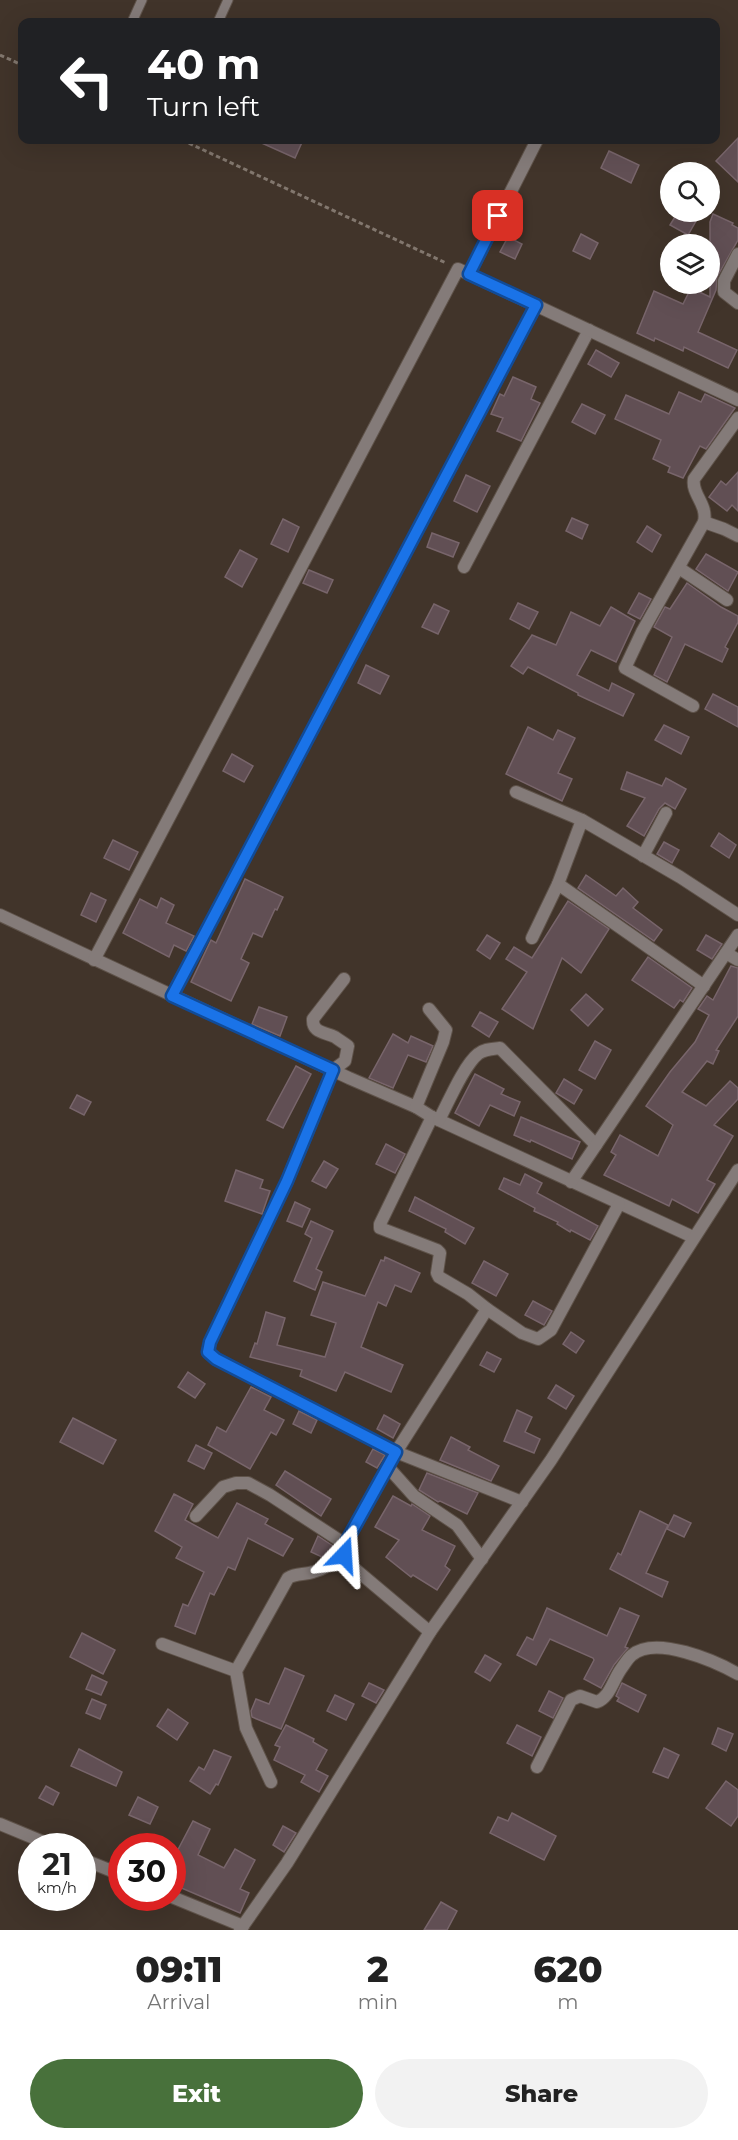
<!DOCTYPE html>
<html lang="en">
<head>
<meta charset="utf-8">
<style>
  body { margin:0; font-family:Montserrat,sans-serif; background:#f2f2f2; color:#222; height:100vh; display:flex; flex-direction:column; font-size:22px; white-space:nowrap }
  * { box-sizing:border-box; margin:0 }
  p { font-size:20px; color:#767676 }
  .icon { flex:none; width:33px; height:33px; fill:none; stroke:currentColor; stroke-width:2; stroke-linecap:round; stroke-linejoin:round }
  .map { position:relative; height:1930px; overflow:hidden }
  .panel { display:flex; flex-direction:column; background:#fff; flex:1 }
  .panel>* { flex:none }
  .hud { position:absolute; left:18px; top:18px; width:702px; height:126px; border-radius:12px; box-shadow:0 6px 24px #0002; background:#202124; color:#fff; overflow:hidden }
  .tools { position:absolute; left:660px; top:162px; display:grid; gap:12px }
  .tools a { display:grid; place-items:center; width:60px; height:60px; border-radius:50%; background:#fff; box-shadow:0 6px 24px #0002; font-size:30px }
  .speed { position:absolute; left:18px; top:1833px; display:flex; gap:12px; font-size:30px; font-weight:700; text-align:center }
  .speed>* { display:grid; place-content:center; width:78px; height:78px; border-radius:50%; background:#fff; box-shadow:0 6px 24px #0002; line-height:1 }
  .speed small { font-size:15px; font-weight:400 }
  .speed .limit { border:9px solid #d22; background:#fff; color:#111 }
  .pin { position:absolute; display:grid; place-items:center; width:51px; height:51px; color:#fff; margin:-26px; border-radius:12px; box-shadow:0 3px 9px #0006 }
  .me { position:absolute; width:66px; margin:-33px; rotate:20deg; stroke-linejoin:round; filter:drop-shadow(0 0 4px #0008) }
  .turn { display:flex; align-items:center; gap:21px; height:126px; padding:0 30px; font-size:27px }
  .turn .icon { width:78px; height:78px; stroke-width:2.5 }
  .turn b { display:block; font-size:42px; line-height:51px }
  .eta { display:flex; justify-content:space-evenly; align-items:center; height:102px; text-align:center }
  .eta b { font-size:36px; font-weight:800; line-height:42px }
  .cta { display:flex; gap:12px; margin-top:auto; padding:12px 30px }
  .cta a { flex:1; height:69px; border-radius:36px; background:#48713b; color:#fff; font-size:24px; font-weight:800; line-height:69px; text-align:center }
  .cta a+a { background:#f2f2f2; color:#222 }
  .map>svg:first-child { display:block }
  .building { fill:#614f54; stroke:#78656b; stroke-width:1.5 }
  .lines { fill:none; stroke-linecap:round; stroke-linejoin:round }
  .service-casing { stroke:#5e5249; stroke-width:11 }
  .minor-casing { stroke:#5e5249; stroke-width:14 }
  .path { stroke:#82776e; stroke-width:3; stroke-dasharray:4.5 3; stroke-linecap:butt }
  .service { stroke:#847b79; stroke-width:9 }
  .minor { stroke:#847b79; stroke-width:12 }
  .route-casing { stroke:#114b97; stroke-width:15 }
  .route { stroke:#1a73e8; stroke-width:10 }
</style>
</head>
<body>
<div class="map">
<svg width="738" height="1930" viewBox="0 0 738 1930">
  <rect width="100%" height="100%" fill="#41342a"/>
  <g class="building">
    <polygon points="738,138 738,182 716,161"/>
    <polygon points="255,140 303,140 295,158"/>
    <polygon points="609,151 639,165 631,183 601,168"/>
    <polygon points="678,212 696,221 688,235 670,225"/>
    <polygon points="713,214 733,223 732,225 738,228 738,240 717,277 716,290 698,332 737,350 728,368 684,347 683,351 655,338 654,341 637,333 654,291 683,304 691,288 710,297 710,222"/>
    <polygon points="581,234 598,243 590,259 573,251"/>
    <polygon points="508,237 522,244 515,259 500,252"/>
    <polygon points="596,350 619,363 611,377 588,364"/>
    <polygon points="513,377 536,387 531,399 540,403 521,441 497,431 503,418 491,414 500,394 504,396"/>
    <polygon points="679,392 701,402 705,394 735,408 706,449 700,446 683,478 668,472 670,467 653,459 661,440 615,419 626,395 669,414"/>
    <polygon points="582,404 605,415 595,434 572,422"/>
    <polygon points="738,472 738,511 732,505 727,511 709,497 721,481 726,485"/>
    <polygon points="466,475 490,486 477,512 454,501"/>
    <polygon points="572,518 588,525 582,539 566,531"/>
    <polygon points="283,519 299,527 288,552 271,544"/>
    <polygon points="647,526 661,535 652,552 637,542"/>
    <polygon points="432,533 459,543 453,557 427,547"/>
    <polygon points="240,550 257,559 242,587 225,577"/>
    <polygon points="706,554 738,572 728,591 696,569"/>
    <polygon points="309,570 333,580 327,593 303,583"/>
    <polygon points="687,583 721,607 738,616 738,622 725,647 728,649 722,662 685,644 667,682 654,675 672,637 654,627 665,607 670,609"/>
    <polygon points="639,593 651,599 640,619 628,613"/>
    <polygon points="518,603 538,612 529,629 510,619"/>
    <polygon points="434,604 449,611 438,634 422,627"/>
    <polygon points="611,607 635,621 616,662 591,650 577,675 609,691 612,683 634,694 623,716 578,695 578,693 528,667 523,674 511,666 532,635 556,645 571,612 600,626"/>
    <polygon points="366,665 389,676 380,694 358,683"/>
    <polygon points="713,694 738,707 738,727 705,709"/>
    <polygon points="664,725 689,737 681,754 655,740"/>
    <polygon points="528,727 553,740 558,730 575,738 558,773 572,779 562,801 506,774"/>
    <polygon points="232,754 253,766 244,782 223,771"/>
    <polygon points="627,772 662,786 666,778 686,789 675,809 665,803 659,809 644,836 627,826 645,798 621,789"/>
    <polygon points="719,833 736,845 729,858 711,846"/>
    <polygon points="113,840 138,852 129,870 104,858"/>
    <polygon points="664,842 679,850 672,863 657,854"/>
    <polygon points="586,875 616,896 623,888 638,902 633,908 662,930 654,941 578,888"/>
    <polygon points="245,879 283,897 277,910 275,909 262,937 253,933 241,959 249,963 231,1001 191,982 211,940 216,943"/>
    <polygon points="91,893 106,900 96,922 81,915"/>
    <polygon points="161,898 174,905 166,923 194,936 186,951 174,945 169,957 123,933 140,899 157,908"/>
    <polygon points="568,901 609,929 581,973 562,958 533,1029 502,1009 527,972 506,959 514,947 532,958"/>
    <polygon points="487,935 500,943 490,959 477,950"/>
    <polygon points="706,935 722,944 712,959 697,950"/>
    <polygon points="648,957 692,988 683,1002 680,1000 674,1008 632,980"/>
    <polygon points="731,966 738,968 738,1016 716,1050 719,1051 713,1064 707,1061 682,1092 706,1106 730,1081 738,1088 738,1099 714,1125 733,1136 707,1180 715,1184 698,1213 672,1199 669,1206 604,1175 616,1155 611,1152 620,1135 658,1156 673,1125 646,1106 670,1072 695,1042 709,1015 698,1009 707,996 713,1000"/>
    <polygon points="586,994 603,1009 588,1026 571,1010"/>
    <polygon points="259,1007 287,1017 280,1036 252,1024"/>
    <polygon points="480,1012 498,1022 489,1037 472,1026"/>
    <polygon points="393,1034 408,1043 411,1036 433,1046 426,1062 408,1055 393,1088 369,1078"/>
    <polygon points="595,1041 611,1050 595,1079 579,1070"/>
    <polygon points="296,1066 311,1074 283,1128 267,1120"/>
    <polygon points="475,1074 504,1089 501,1094 520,1102 514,1116 490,1105 479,1126 455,1113"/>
    <polygon points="564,1079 582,1090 574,1104 556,1093"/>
    <polygon points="77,1095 91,1102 84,1115 70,1108"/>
    <polygon points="521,1117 580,1142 572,1159 531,1140 530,1142 514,1135"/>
    <polygon points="386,1144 405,1154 395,1173 376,1164"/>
    <polygon points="324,1161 338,1169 326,1188 312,1181"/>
    <polygon points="236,1170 263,1180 260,1188 270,1191 262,1214 225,1201"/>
    <polygon points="525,1174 542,1183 537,1193 598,1226 590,1240 571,1230 570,1232 557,1224 558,1222 534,1211 535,1208 499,1189 504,1178 520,1185"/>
    <polygon points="415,1197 474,1228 465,1244 445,1232 446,1229 409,1211"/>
    <polygon points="295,1202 310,1209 302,1227 287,1221"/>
    <polygon points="311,1221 333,1231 316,1269 322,1272 315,1290 294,1281 312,1238 305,1234"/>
    <polygon points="385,1257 420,1273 411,1292 395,1285 386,1306 378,1302 361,1347 403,1365 391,1392 345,1372 336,1391 300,1376 302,1370 250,1357 255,1343 257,1344 266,1312 285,1318 277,1345 325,1357 336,1323 311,1315 323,1282 365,1296 381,1260 384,1261"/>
    <polygon points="484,1261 508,1274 496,1296 472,1283"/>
    <polygon points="533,1301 552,1311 544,1325 525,1315"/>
    <polygon points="571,1332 584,1341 576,1353 563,1344"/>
    <polygon points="487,1352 501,1359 494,1372 480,1365"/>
    <polygon points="188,1372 205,1384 195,1398 178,1387"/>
    <polygon points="556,1385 574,1396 566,1409 548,1398"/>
    <polygon points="251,1387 271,1397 264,1410 284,1420 276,1435 271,1432 250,1469 208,1445 217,1427 226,1432"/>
    <polygon points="517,1410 532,1417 525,1432 540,1439 534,1453 504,1441"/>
    <polygon points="299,1411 317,1420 311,1433 293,1424"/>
    <polygon points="384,1415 400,1424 393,1438 377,1429"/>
    <polygon points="73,1418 116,1440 103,1464 60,1442"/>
    <polygon points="451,1437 470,1447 468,1450 499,1466 491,1481 440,1460"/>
    <polygon points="196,1445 212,1453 204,1469 188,1461"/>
    <polygon points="373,1449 385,1455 377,1468 366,1462"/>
    <polygon points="285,1471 331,1499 321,1516 276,1485"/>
    <polygon points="427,1473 478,1493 467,1514 440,1501 438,1502 419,1490"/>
    <polygon points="174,1494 193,1504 185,1520 218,1538 237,1503 268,1519 265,1524 293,1539 283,1556 248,1538 235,1570 228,1567 214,1595 210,1593 195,1634 175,1626 183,1604 188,1606 204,1572 176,1558 182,1547 155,1531"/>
    <polygon points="393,1496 411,1506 412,1504 430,1516 422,1530 455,1546 445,1566 450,1570 437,1590 413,1575 411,1577 386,1557 399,1540 375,1527"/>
    <polygon points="640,1511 668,1525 646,1573 668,1582 662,1597 610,1569 618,1553 621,1555"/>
    <polygon points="674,1515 691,1523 684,1537 667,1529"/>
    <polygon points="318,1536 333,1546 329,1556 324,1558 311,1552"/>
    <polygon points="547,1608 607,1636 620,1608 639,1616 625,1647 628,1648 614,1665 601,1688 584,1679 594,1660 593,1658 550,1639 536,1665 517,1655 527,1637 533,1640"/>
    <polygon points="82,1633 115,1650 103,1674 70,1657"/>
    <polygon points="485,1655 501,1664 490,1681 475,1672"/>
    <polygon points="285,1668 304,1676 281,1729 252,1717 251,1711 256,1699 269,1704"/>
    <polygon points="92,1675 107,1682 101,1695 86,1689"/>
    <polygon points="369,1683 384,1690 376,1703 362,1696"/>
    <polygon points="622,1683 646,1695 638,1712 617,1701 619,1698 616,1696"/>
    <polygon points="549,1691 563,1698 553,1718 539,1711"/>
    <polygon points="335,1695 354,1704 346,1720 327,1711"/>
    <polygon points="92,1699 106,1705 100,1719 86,1713"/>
    <polygon points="168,1709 188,1723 177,1740 157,1726"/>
    <polygon points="286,1725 314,1739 313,1742 327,1750 316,1770 328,1776 319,1792 301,1782 305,1775 274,1760 280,1747 275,1745"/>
    <polygon points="517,1725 541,1737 532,1756 507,1743"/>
    <polygon points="718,1728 733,1734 726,1751 712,1744"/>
    <polygon points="664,1748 679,1755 668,1778 653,1772"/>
    <polygon points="79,1749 122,1772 116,1786 71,1766"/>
    <polygon points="214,1750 231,1757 218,1785 216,1784 210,1794 190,1781 199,1767 204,1770"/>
    <polygon points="726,1781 738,1790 738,1816 731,1826 706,1808"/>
    <polygon points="46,1786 59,1793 53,1805 39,1798"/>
    <polygon points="138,1797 158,1807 150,1824 129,1815"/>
    <polygon points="512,1813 556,1836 544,1860 490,1833 498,1817 508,1821"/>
    <polygon points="193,1821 210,1829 198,1855 224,1868 235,1849 255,1860 240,1889 249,1893 240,1913 172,1884 172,1861"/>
    <polygon points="283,1826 296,1833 284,1852 273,1845"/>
    <polygon points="441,1902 457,1911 447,1930 424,1930"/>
  </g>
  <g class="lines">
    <defs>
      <g id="service">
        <polyline points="132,22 142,0"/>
        <polyline points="218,22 228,0"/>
      </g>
      <g id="minor">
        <polyline points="738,254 724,281 724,292 738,303"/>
        <polyline points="469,274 537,140"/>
        <polyline points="704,522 724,529 738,536"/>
        <polyline points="464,567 589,330"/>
        <polyline points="679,568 727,600"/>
        <path d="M 693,706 L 625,668 L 642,632 L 704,522 C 708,504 691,494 694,479 L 738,418"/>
        <polyline points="516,792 582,820 680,877 738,915"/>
        <polyline points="643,856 666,813"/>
        <polyline points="558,884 704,986"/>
        <polyline points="0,915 349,1078 416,1107 432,1117 693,1237"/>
        <polyline points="532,938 558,884 582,820"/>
        <polyline points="726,953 738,960"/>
        <polyline points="94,960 458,269 738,400"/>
        <path d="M 344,979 L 313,1019 C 312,1033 325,1032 335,1037 C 339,1040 344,1043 348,1046 L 345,1061 L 333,1070 L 287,1181 L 210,1342 L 208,1352 L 216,1359 L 396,1452 L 522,1502"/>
        <polyline points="172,996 536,305"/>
        <polyline points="416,1107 443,1042 446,1030 429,1009"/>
        <polyline points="432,1117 380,1224 380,1228 437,1250 440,1253 437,1273 439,1277 468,1294 487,1309"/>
        <path d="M 439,1120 C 448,1103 464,1065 478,1054 C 484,1049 492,1049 500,1048 L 596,1145"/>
        <polyline points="571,1182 738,935"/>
        <polyline points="388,1467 414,1496 457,1525 482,1559"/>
        <polyline points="196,1516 223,1487 236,1483 248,1483 270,1495 345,1544"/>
        <polyline points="430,1632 348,1563 344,1555 345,1544 396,1452 487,1309 522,1333 538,1339 551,1330 619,1204"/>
        <polyline points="162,1644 236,1671"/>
        <path d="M 537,1767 L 571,1700 L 580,1696 L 597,1702 C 610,1697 613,1680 621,1669 C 624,1665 628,1658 632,1655 C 656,1635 715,1661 738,1674"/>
        <path d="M 271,1782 L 246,1728 L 236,1671 L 288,1578 C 296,1573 304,1575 313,1572 C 325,1569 334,1562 344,1555"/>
        <polyline points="0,1824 53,1846"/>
        <polyline points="82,1859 122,1875"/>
        <polyline points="172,1897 243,1926"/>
        <polyline points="240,1930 287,1863 430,1632 551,1460 738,1170"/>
      </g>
    </defs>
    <use href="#service" class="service-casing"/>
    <use href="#minor" class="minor-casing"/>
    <g class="path">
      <polyline points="0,55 22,65"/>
      <polyline points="182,140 446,263"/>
    </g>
    <use href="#service" class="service"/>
    <use href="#minor" class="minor"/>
  </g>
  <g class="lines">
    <defs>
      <polyline id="route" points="344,1555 345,1544 396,1452 216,1359 208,1352 210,1342 287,1181 333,1070 172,996 536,305 469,274 498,216"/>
    </defs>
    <use href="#route" class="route-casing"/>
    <use href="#route" class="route"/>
  </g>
</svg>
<div class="tools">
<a><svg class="icon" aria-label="search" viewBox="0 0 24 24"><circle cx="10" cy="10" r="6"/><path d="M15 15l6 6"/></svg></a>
<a><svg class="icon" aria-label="layers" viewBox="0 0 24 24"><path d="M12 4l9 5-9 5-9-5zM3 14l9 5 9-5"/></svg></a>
</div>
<div class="speed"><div>21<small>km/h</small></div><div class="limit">30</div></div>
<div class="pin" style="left:498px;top:216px;background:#d93025"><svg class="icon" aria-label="arrive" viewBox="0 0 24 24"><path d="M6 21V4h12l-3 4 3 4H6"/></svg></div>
<svg class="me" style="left:344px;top:1555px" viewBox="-20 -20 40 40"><path d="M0-17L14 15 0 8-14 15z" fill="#1a73e8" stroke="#fff" stroke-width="4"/></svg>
<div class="hud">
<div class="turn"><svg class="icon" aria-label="left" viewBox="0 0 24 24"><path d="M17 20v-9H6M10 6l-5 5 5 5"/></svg><div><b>40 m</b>Turn left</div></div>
</div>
</div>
<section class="panel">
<div class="eta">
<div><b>09:11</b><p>Arrival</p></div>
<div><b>2</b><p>min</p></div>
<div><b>620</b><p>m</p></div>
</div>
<div class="cta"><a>Exit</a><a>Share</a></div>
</section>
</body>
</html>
